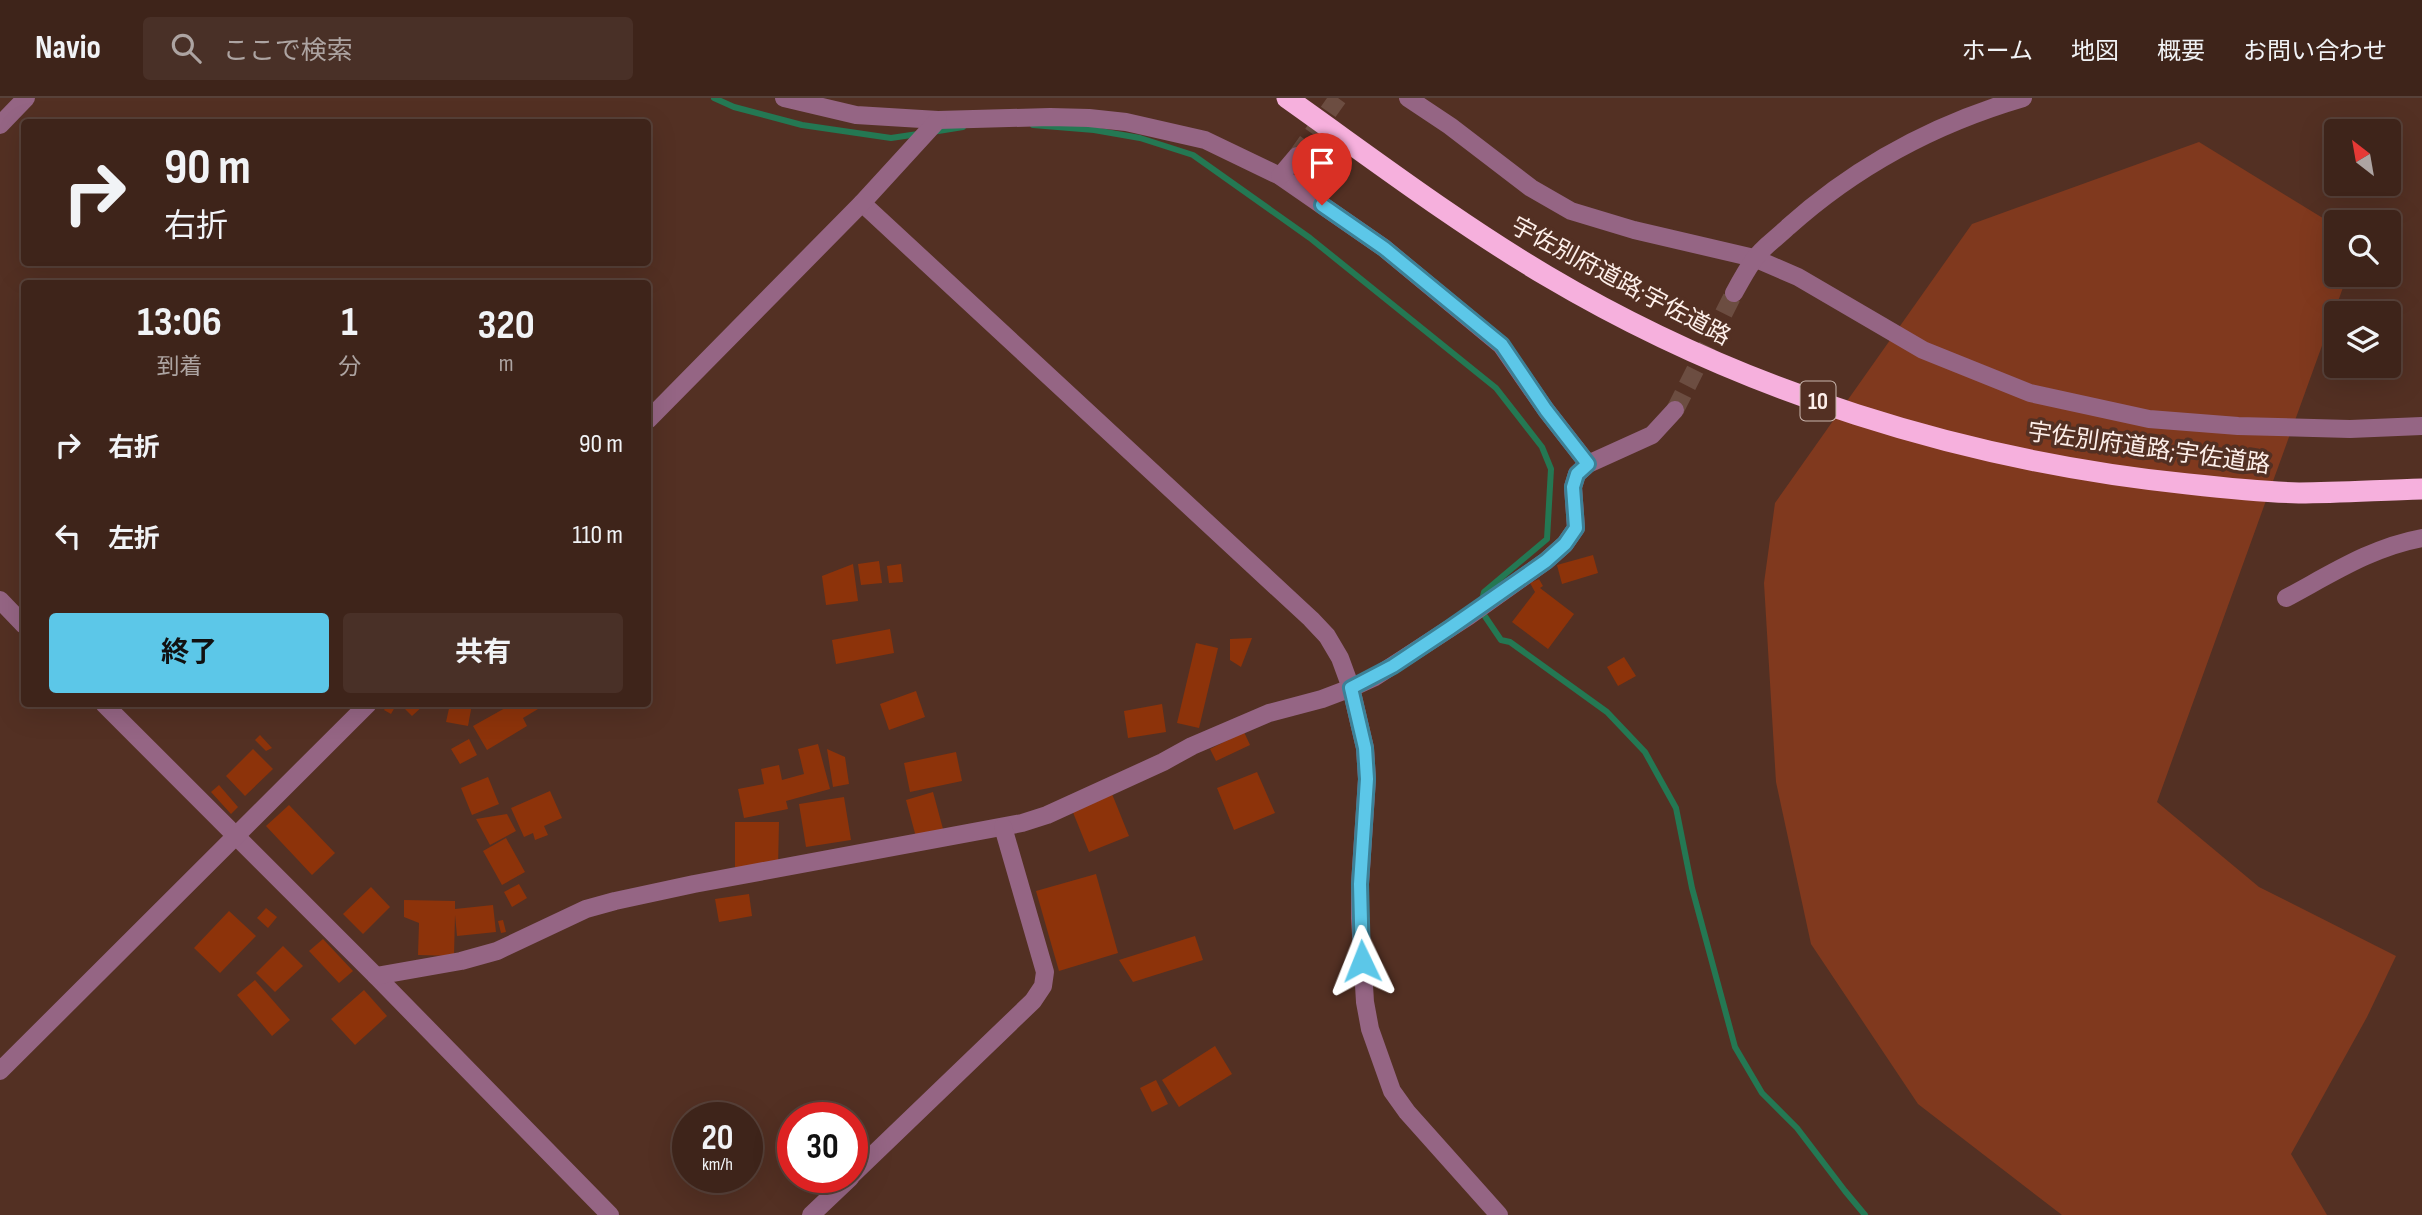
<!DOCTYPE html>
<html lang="ja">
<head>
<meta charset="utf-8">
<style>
  body { margin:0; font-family:"Sofia Sans Condensed","Noto Sans JP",sans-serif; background:#493027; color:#f1f3f6; height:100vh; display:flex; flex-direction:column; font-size:26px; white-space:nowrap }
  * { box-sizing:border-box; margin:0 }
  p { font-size:23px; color:#ada4a2 }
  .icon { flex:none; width:38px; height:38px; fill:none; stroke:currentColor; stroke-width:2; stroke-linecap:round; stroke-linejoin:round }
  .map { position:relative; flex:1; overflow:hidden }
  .side { position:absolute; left:21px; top:182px; width:630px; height:427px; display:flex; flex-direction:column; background:#3e241a; border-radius:7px; box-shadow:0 7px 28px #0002,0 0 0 2px #574139 }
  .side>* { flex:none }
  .banner { position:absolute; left:21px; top:21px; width:630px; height:147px; border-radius:7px; box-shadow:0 7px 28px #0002,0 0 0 2px #574139; background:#3e241a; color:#f1f3f6; overflow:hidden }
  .needle { width:46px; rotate:329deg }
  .buttons { position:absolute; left:2324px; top:21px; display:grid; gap:14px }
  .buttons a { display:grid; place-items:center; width:77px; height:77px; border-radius:7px; background:#3e241a; box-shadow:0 7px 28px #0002,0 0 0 2px #574139; font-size:35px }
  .speed { position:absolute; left:672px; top:1004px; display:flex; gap:14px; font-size:35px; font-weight:700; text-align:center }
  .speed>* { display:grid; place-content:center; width:91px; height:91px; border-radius:50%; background:#3e241a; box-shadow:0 7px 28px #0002,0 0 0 2px #574139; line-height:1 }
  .speed small { font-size:18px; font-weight:400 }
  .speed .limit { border:10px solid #d22; background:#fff; color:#111 }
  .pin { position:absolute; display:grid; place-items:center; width:60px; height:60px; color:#fff; margin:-72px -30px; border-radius:50% 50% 50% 0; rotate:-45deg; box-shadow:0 0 7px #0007 }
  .pin .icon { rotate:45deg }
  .me { position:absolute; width:77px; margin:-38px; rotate:358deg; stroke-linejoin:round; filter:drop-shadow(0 0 5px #0008) }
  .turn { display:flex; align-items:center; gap:24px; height:147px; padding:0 28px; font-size:32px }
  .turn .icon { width:91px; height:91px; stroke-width:2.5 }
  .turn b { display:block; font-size:49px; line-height:60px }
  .eta { display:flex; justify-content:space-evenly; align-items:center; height:119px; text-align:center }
  .eta b { font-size:42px; font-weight:700; line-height:49px }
  .primary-button { display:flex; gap:14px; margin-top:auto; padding:14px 28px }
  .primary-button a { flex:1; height:80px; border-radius:7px; background:#5cc7e8; color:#111; font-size:28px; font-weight:700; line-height:80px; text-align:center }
  .primary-button a+a { background:#493027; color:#f1f3f6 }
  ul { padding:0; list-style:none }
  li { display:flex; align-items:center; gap:21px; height:91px; padding:0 28px }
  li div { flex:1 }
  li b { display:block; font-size:26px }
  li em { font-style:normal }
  header { display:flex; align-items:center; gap:42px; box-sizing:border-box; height:98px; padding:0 35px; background:#3e241a; border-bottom:2px solid #574139 }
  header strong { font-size:33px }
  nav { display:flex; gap:38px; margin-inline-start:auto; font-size:24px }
  .search { width:490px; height:63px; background:#493027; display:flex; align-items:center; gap:18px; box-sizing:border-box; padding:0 24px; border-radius:7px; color:#ada4a2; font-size:26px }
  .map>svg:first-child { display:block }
  .green { fill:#80391e }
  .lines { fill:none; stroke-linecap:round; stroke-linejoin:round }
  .stream { stroke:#247853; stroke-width:6 }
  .building { fill:#8d330a }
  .street-tunnel { stroke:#6c4d41; stroke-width:18; stroke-dasharray:18 9; stroke-linecap:butt }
  .street { stroke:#956584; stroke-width:18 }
  .highway { stroke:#f6b0dd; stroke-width:21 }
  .route-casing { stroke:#3c8197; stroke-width:18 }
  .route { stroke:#5cc7e8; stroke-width:12 }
  .labels { text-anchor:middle; stroke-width:7; stroke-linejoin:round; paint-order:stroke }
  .shield { fill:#533023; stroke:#cab6ae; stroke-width:2 }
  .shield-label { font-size:23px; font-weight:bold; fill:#fdefea }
  .street-label { font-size:24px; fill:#fdefea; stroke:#533023 }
</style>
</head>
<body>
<header>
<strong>Navio</strong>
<div class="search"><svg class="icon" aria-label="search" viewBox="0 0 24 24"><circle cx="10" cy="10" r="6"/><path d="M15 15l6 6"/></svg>ここで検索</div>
<nav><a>ホーム</a><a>地図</a><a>概要</a><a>お問い合わせ</a></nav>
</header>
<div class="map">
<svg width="2422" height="1117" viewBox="0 0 2422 1117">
  <rect width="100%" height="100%" fill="#533023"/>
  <polygon class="green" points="2199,44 2326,122 2336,154 2336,177 2343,177 2345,184 2157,704 2259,789 2396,858 2367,919 2291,1056 2327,1117 2062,1117 1918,1006 1811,846 1776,684 1764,485 1775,405 1972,126"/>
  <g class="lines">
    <g class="stream">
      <polyline points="714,0 734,9 802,27 891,40 918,36"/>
      <polyline points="1033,27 1094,32 1140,40 1193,57 1310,140 1496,290 1542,349 1551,371 1547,441 1484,494 1480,511 1501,542 1510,544 1607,614 1645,654 1676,710 1692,790 1735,949 1762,995 1797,1030 1845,1093 1865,1117"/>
      <polyline points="932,34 963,29"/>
    </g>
  </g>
  <g class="building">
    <polygon points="1593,457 1598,475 1562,486 1557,467"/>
    <polygon points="879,463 882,485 861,487 858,466"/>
    <polygon points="853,466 858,503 826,507 822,478"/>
    <polygon points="901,466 903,484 889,485 887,468"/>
    <polygon points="1539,481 1543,488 1540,490 1574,516 1548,551 1512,524 1535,494 1530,485"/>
    <polygon points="890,531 894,555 836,566 832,542"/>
    <polygon points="1252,540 1241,569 1230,562 1230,541"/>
    <polygon points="1196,545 1218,550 1199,630 1177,625"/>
    <polygon points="1624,559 1636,578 1618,588 1607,569"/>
    <polygon points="916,593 925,619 889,632 880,606"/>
    <polygon points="388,606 395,609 391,616 384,612"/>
    <polygon points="400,606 425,606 412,618"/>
    <polygon points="450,606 472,606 468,628 446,624"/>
    <polygon points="512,606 535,606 538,611 523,620 527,628 487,652 473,628"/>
    <polygon points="1162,606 1166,634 1128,640 1124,613"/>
    <polygon points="1244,634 1250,647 1216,663 1210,651"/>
    <polygon points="260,637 272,650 266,653 255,642"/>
    <polygon points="469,641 477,657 460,666 451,651"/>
    <polygon points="818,646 830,691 786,703 788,711 744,720 738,691 764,686 761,671 779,667 782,682 804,676 798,651"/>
    <polygon points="253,651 273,671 245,698 226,678"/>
    <polygon points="827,651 845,659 849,686 833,689"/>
    <polygon points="956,654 962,683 910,694 904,665"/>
    <polygon points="1257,674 1275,715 1234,732 1217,690"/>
    <polygon points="488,679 499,706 472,717 461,690"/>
    <polygon points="219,687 238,709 231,716 211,694"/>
    <polygon points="550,693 562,720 544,728 548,737 535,742 533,735 524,739 511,710"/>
    <polygon points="933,694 943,731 916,739 906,702"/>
    <polygon points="1112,696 1129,738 1089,754 1072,712"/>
    <polygon points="844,699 851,742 806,749 799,706"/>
    <polygon points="289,707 335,755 312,777 266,728"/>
    <polygon points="507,716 516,733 490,747 476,721"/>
    <polygon points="735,724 779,724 778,769 735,769"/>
    <polygon points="506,740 525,774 502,787 483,753"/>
    <polygon points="1096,776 1118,855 1059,873 1036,793"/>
    <polygon points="519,786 527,800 512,809 504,794"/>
    <polygon points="371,789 390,809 363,836 343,816"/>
    <polygon points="749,796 752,818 719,824 715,801"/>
    <polygon points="404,802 455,803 455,811 493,807 496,834 457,838 455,817 454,858 418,857 419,825 404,819"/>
    <polygon points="266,810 277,819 268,830 257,820"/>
    <polygon points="229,813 256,838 220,875 194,850"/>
    <polygon points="503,822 506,834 501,835 498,823"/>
    <polygon points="1195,838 1203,862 1133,884 1119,862"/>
    <polygon points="323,841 353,873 339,885 309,853"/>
    <polygon points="283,848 303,868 275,894 256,875"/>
    <polygon points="255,882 290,922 272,938 237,897"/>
    <polygon points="364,892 387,918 355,947 331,921"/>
    <polygon points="1215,948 1232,976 1179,1009 1162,982"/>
    <polygon points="1156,982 1168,1006 1152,1014 1140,990"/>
  </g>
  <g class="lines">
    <g class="street-tunnel">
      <polyline points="1297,58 1338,0"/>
      <polyline points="1675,312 1734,195"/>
    </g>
    <g class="street">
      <polyline points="784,0 856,17 938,22 1050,19 1089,20 1126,24 1205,42 1280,78 1384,150 1501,247 1546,312 1588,366"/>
      <polyline points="1408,0 1450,28 1531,90 1571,113 1634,132 1754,160 1798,179 1923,252 2030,295 2149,321 2238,328 2350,331 2422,328"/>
      <polyline points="0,27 26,0"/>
      <polyline points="1280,78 1297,58"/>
      <polyline points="862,105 1311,521 1327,538 1340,560 1351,590 1365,650 1367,681 1360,786 1360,820 1365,904 1370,931 1392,993 1407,1014 1499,1117"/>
      <path d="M 1734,195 C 1740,184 1746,173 1753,163 C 1761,150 1777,140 1788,129 C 1857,67 1934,26 2023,0"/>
      <polyline points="648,322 862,105 938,22"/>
      <path d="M 2286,500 C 2331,476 2372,449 2422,440"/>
      <polyline points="0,502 24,527"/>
      <polyline points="104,606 376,878 610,1117"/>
      <polyline points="376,878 461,863 497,853 586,811 615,803 694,786 1022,725 1047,717 1163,664 1192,648 1269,615 1322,601 1351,590 1375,579 1469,518 1546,463 1565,446 1576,430 1573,389 1577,376 1588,366 1652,337 1675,312"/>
      <polyline points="0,973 368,606"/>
      <polyline points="852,1077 1033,903 1043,888 1045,874 1003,729"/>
      <polyline points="811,1117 850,1080"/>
    </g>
    <path class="highway" d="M 1287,0 C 1373,61 1456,124 1547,178 C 1741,293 1964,363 2188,386 C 2225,390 2262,394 2299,395 C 2340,395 2381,392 2422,391"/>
  </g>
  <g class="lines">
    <defs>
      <polyline id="route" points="1322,107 1384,150 1502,247 1546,312 1588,366 1577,376 1573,389 1576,430 1565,446 1546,463 1450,530 1393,568 1351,590 1365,650 1367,681 1360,786 1362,863"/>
    </defs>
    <use href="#route" class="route-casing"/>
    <use href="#route" class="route"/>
  </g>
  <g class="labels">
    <rect class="shield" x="1800.5" y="283.5" width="35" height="39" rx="5"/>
    <g class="shield-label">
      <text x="1818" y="311">10</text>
    </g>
    <g class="street-label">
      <text transform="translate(1621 183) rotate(28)" y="8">宇佐別府道路;宇佐道路</text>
      <text transform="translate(2149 350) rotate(8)" y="8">宇佐別府道路;宇佐道路</text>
    </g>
  </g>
</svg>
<div class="buttons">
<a><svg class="needle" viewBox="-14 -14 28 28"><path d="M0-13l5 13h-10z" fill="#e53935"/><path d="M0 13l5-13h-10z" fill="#ada4a2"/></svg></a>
<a><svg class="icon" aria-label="search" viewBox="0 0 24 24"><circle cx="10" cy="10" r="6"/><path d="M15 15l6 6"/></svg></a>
<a><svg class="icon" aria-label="layers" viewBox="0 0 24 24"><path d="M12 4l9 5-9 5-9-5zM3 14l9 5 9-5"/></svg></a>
</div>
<div class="speed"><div>20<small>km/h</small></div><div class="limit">30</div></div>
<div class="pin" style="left:1322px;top:107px;background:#d93025"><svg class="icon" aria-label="arrive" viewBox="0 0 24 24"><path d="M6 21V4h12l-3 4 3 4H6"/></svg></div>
<svg class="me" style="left:1362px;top:863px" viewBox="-20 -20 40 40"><path d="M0-17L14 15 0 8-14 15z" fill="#5cc7e8" stroke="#fff" stroke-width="4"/></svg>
<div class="banner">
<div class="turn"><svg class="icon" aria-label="right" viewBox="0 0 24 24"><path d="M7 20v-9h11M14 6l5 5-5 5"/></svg><div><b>90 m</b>右折</div></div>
</div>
<section class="side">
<div class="eta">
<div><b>13:06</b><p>到着</p></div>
<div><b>1</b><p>分</p></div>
<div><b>320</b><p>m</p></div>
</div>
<ul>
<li><svg class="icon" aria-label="right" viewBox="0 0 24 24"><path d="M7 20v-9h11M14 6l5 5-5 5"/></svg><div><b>右折</b></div><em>90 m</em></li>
<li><svg class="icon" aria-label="left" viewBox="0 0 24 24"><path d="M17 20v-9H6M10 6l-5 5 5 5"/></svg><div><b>左折</b></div><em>110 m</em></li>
</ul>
<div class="primary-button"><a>終了</a><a>共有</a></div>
</section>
</div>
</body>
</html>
